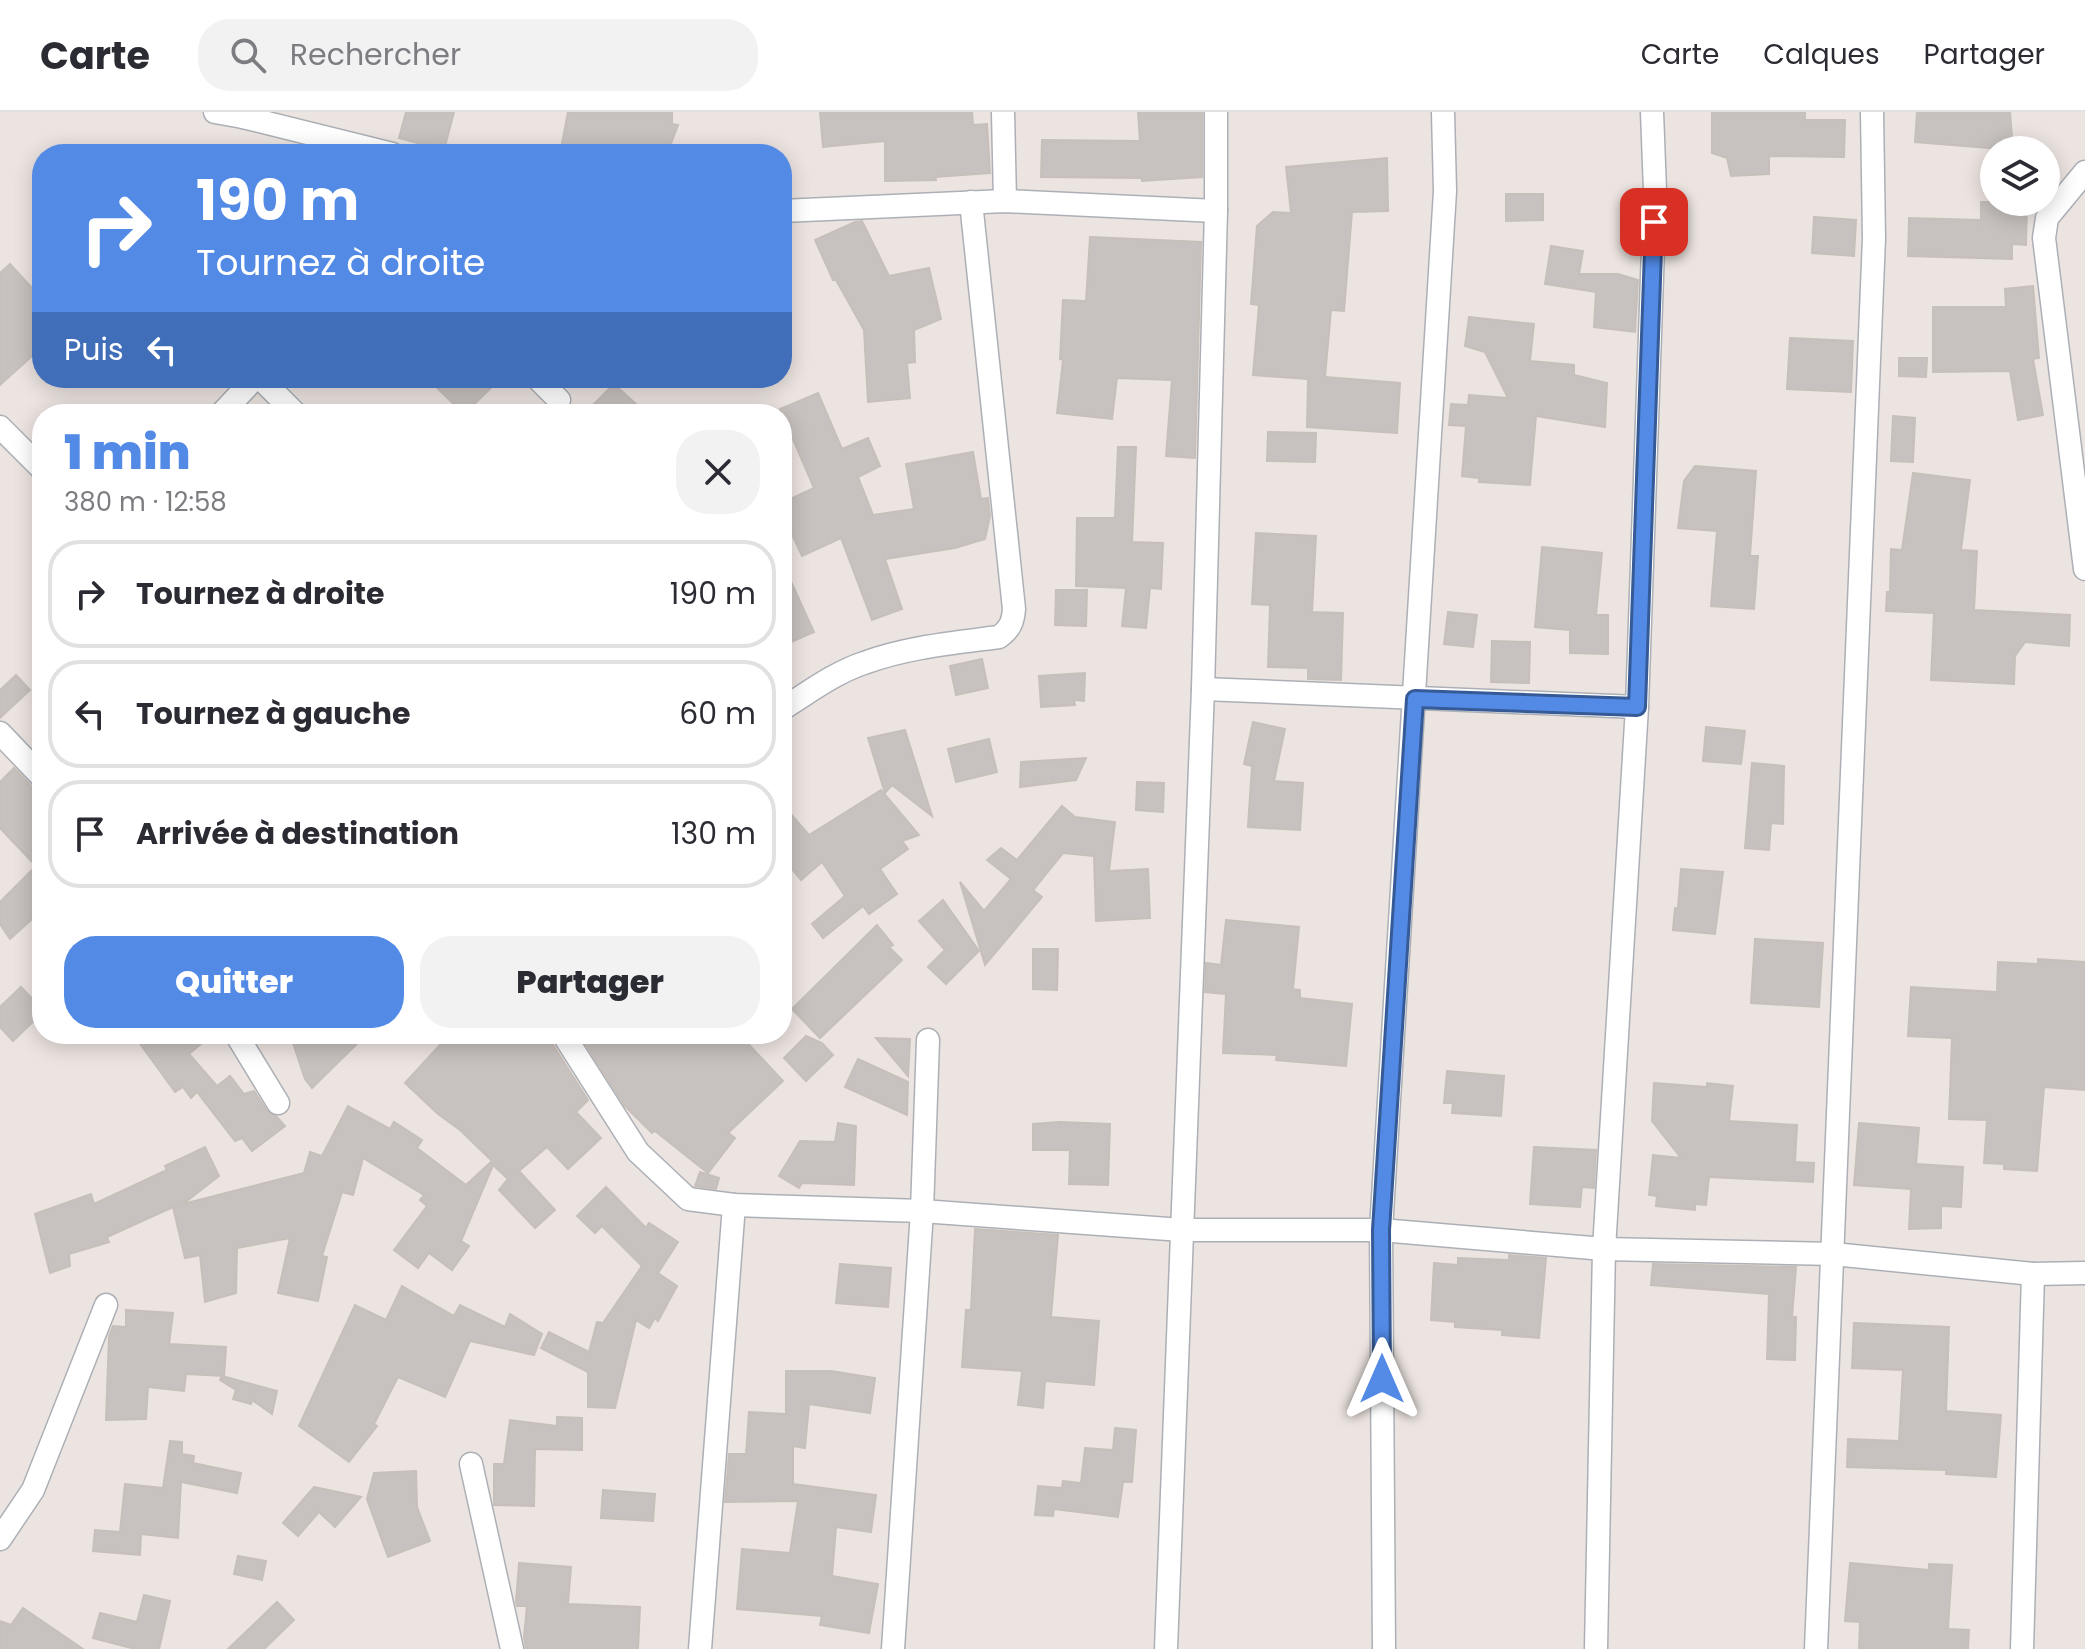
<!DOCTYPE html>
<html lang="fr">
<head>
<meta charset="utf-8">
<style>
  body { margin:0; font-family:Poppins,sans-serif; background:#f2f2f3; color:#2b2b33; height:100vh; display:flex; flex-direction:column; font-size:30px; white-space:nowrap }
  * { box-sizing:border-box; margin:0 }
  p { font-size:26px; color:#7c7c81 }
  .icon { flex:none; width:44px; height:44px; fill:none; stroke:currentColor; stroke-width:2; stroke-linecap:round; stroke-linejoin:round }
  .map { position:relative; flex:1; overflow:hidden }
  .drawer { position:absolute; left:32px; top:292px; width:760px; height:640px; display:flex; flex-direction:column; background:#fff; border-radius:32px; box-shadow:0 4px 20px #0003 }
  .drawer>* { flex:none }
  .guide { position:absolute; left:32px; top:32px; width:760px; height:244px; border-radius:32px; box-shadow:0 4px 20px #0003; background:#528ae6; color:#fff; overflow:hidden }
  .controls { position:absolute; left:1980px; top:24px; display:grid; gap:16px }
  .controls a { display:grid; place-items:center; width:80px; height:80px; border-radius:50%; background:#fff; box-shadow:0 4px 20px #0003; font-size:40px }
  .pin { position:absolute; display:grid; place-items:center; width:68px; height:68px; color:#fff; margin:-34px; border-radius:16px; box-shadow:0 4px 12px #0006 }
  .me { position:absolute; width:88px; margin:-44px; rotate:0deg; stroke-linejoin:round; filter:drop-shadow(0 0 6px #0008) }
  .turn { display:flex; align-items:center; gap:28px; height:168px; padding:0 32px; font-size:36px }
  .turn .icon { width:104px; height:104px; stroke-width:2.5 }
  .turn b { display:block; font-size:56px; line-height:68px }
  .then { display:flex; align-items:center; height:76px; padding:0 32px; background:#0003; gap:16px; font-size:30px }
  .round { display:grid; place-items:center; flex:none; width:84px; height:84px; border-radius:32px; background:#f2f2f3 }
  .head { display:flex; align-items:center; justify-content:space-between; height:136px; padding:0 32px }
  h1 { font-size:48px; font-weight:800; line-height:60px; color:#528ae6 }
  .button { display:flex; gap:16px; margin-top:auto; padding:16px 32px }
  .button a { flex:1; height:92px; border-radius:32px; background:#528ae6; color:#fff; font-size:32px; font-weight:800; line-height:92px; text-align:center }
  .button a+a { background:#f2f2f3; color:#2b2b33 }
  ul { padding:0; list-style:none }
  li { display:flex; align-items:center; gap:24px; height:108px; margin:0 16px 12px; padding:0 16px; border:4px solid #e1e1e2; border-radius:32px }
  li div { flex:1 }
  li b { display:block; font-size:30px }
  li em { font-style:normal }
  header { display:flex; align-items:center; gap:48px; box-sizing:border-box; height:112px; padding:0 40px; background:#fff; border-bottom:2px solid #e1e1e2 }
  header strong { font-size:38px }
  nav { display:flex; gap:44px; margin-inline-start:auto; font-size:28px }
  .search { width:560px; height:72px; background:#f2f2f3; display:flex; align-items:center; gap:20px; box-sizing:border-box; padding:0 28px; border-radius:32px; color:#7c7c81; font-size:30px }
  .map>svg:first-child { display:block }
  .building { fill:#c7c1bf; stroke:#c7bfb9; stroke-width:2 }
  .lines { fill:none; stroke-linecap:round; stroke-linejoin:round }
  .street-casing { stroke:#acb0b6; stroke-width:25 }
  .street { stroke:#fff; stroke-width:22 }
  .route-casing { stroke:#355a96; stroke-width:20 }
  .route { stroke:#528ae6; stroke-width:14 }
</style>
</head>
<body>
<header>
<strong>Carte</strong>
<div class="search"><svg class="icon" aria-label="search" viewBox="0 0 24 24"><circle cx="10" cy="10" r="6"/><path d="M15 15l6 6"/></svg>Rechercher</div>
<nav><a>Carte</a><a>Calques</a><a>Partager</a></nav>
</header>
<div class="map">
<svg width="2085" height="1537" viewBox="0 0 2085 1537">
  <rect width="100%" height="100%" fill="#ece4e0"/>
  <g class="building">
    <polygon points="406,0 454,0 444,38 399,26"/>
    <polygon points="568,0 672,0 672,12 678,13 667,42 560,42"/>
    <polygon points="820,0 972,0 973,13 987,12 990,61 935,65 936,68 885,69 885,29 823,35"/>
    <polygon points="1138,0 1202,0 1202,65 1142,69 1142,66 1041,65 1042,28 1140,29"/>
    <polygon points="1712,0 1805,0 1805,8 1845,8 1844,45 1769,44 1769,62 1731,64 1727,46 1712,41"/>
    <polygon points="1917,0 2010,0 2013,38 1915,30"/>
    <polygon points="1387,46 1388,99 1352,100 1344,199 1331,198 1325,265 1400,271 1397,321 1307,315 1308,267 1253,263 1259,193 1251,192 1257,114 1273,100 1291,101 1286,55"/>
    <polygon points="1506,82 1543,82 1543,108 1506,109"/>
    <polygon points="1981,90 2027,90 2026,133 2012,132 2012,147 1908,144 1909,106 1981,108"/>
    <polygon points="1814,105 1856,108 1854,144 1812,141"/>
    <polygon points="862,109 889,164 929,156 941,207 914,218 915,250 907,251 910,286 868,290 864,218 836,168 833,168 815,128 855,110"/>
    <polygon points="1090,125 1201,130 1195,346 1166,344 1172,268 1117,266 1112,307 1057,301 1063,248 1060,247 1063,188 1086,189"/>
    <polygon points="1551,134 1583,139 1579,162 1618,162 1638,168 1635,220 1594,215 1596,180 1545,172"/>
    <polygon points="10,152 42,187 42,235 0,273 0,161"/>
    <polygon points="2033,174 2039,246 2033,247 2043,303 2018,308 2010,259 1933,260 1933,195 2006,195 2005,177"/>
    <polygon points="1469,205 1534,212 1530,249 1574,253 1574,263 1607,271 1605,315 1536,304 1530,373 1479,370 1479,366 1462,364 1466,314 1449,313 1451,292 1468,293 1469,283 1508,286 1485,240 1465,234"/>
    <polygon points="1790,226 1853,229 1851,280 1787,277"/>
    <polygon points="1899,246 1927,246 1926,265 1899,264"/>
    <polygon points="427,266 501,266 464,302"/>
    <polygon points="614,272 647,302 604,302 593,293"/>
    <polygon points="818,281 842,337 868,326 880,354 858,365 873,403 914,397 906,352 973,340 981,387 988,386 990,404 985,427 955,436 885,447 902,497 872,508 841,426 802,444 782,401 782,391 814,376 780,297"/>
    <polygon points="1893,304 1915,306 1913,350 1891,349"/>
    <polygon points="1268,320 1316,321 1315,350 1267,349"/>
    <polygon points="1118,335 1136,335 1132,430 1163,431 1161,477 1150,476 1146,516 1122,514 1126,476 1076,474 1077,406 1115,406"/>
    <polygon points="1695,354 1756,359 1750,444 1758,444 1754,497 1711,494 1717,419 1678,416 1684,369"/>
    <polygon points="1913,361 1970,368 1961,438 1977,439 1974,498 2070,503 2069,534 2025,530 2015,544 2014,572 1931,568 1934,501 1886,499 1887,480 1890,480 1891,437 1902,438"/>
    <polygon points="1256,421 1316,424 1312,500 1343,501 1341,568 1308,567 1308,556 1268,555 1270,493 1252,492"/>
    <polygon points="1542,435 1602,441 1596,503 1608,503 1608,542 1570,541 1570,518 1535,515"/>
    <polygon points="782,450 814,520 782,534"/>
    <polygon points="1056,478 1087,478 1086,514 1055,513"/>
    <polygon points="1448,500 1477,503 1473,535 1444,532"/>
    <polygon points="1492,529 1530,530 1529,571 1491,570"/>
    <polygon points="982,547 988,576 956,583 950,554"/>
    <polygon points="1085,561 1084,589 1074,588 1075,593 1041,595 1039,564"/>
    <polygon points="16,563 30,578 0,606 0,578"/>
    <polygon points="1253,610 1285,617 1274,669 1303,671 1300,718 1248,715 1252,654 1244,652"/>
    <polygon points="1706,615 1745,619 1741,652 1703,649"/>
    <polygon points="905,618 932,704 892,673 885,681 868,626"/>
    <polygon points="989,627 997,660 956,670 948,637"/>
    <polygon points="1086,646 1076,668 1020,675 1021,650"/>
    <polygon points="1752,651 1784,654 1783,712 1771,711 1769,738 1745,736"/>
    <polygon points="14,656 32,675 42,679 42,798 10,827 0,812 0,790 36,754 0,716 0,670"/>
    <polygon points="1137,670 1164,671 1163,700 1136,698"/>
    <polygon points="881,678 919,723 902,729 908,737 880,757 897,782 869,802 863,794 823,826 812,812 845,784 822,750 801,768 782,745 782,692 809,723"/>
    <polygon points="1062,694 1075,705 1115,710 1109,759 1148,757 1150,806 1096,809 1094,744 1063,741 1033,778 1042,785 985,853 960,770 984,799 1011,767 987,748 1001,736 1017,748"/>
    <polygon points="1681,757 1723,760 1715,822 1673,818 1675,796 1678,796"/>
    <polygon points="943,788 979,839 946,872 928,855 945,838 919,809"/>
    <polygon points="1226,808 1299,815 1293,877 1300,878 1300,886 1352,892 1346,954 1276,948 1277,943 1223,941 1226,882 1205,880 1206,851 1221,853"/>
    <polygon points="877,813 893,833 889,835 902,848 820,926 792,897"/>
    <polygon points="1755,827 1823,831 1819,895 1751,891"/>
    <polygon points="1033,837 1058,837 1057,878 1033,877"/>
    <polygon points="2038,847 2085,850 2085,978 2044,975 2037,1059 2004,1057 2004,1052 1984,1051 1987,1008 1949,1007 1952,926 1908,924 1911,875 1997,880 1998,850 2038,852"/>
    <polygon points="21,875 42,897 42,901 13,929 0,915 0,895"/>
    <polygon points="133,922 213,922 189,942 217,974 230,964 244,982 254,979 267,999 277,1005 285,1014 252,1039 242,1026 235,1029 197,980 191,986 183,975 175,980"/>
    <polygon points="290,922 367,922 312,976 305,967"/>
    <polygon points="450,922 549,922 551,930 588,988 576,1000 601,1026 568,1057 547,1035 519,1059 555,1098 535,1116 499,1078 508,1067 493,1053 461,1129 469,1134 452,1158 429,1141 418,1156 394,1138 427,1094 420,1088 424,1083 363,1046 353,1083 342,1080 322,1144 327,1145 318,1189 278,1181 290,1126 237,1136 236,1181 205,1190 200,1143 185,1146 173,1095 107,1125 109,1130 69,1142 70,1154 50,1161 35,1102 91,1082 94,1092 167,1058 165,1054 205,1035 219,1064 183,1092 304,1061 310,1040 322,1044 348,994 390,1017 394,1010 422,1028 417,1036 466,1073 492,1049 460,1018 438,1002 405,971"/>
    <polygon points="584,922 739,922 783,969 728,1021 735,1026 708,1061 655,1019 652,1021 625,994 581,925"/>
    <polygon points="806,924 822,931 833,943 806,969 784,946"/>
    <polygon points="876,926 910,927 908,964"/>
    <polygon points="858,947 908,970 907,1003 845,975"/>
    <polygon points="1447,959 1504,964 1501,1004 1452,1001 1453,991 1444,991"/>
    <polygon points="1654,971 1707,975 1707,971 1733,974 1729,1009 1797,1013 1795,1050 1814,1051 1813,1070 1709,1065 1706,1093 1695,1092 1695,1098 1656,1094 1657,1084 1649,1083 1653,1043 1681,1046 1652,1009"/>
    <polygon points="1060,1010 1110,1012 1108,1073 1069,1072 1070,1038 1033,1038 1033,1012"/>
    <polygon points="838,1011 856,1014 854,1073 802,1071 799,1076 779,1064 800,1029 835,1030"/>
    <polygon points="1859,1011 1919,1016 1916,1052 1963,1055 1961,1095 1941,1094 1941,1116 1909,1117 1911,1077 1854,1073"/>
    <polygon points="1534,1035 1596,1038 1594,1076 1582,1075 1580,1095 1530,1092"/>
    <polygon points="700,1060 719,1066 716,1077 695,1074"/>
    <polygon points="606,1075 646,1116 649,1111 678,1130 658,1161 677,1174 658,1209 655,1206 649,1216 636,1208 615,1296 588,1295 588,1260 541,1236 549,1220 589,1240 597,1210 603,1211 642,1154 602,1114 595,1121 577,1104"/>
    <polygon points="975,1117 1058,1123 1051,1205 1099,1209 1094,1273 1045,1269 1043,1296 1018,1293 1022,1259 962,1255 966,1198 971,1198"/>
    <polygon points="1509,1143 1546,1146 1539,1226 1502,1223 1502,1218 1455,1215 1455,1210 1431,1208 1434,1151 1458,1153 1458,1146 1509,1148"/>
    <polygon points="840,1152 891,1156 888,1195 836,1191"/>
    <polygon points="1653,1152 1796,1155 1792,1205 1796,1205 1795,1248 1767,1247 1769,1182 1651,1173"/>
    <polygon points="402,1174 454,1204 460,1193 505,1215 510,1202 542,1222 534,1243 470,1229 445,1285 398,1265 374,1312 377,1314 349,1350 299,1314 355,1193 386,1208"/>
    <polygon points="126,1198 173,1201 169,1232 226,1235 224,1264 186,1262 184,1279 148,1275 146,1307 106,1308 109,1224 113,1214 126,1215"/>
    <polygon points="1854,1211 1949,1215 1946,1299 2001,1303 1996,1365 1946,1362 1946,1358 1847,1355 1848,1327 1899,1329 1903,1258 1852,1256"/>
    <polygon points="786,1259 831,1259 875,1266 870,1301 809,1292 805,1336 793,1334 793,1372 876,1383 871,1420 836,1415 832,1464 878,1472 869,1521 820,1513 822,1504 737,1497 742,1437 790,1441 798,1389 725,1390 729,1342 746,1342 749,1300 786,1302"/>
    <polygon points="222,1264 277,1279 272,1302 252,1288 251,1292 233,1287 236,1278 220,1268"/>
    <polygon points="557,1305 582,1306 582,1338 535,1337 534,1394 494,1393 494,1352 504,1352 510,1308 557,1314"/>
    <polygon points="1115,1316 1136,1318 1132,1370 1123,1370 1118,1405 1054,1397 1053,1404 1035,1403 1038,1374 1062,1376 1063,1369 1081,1371 1085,1336 1113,1338"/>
    <polygon points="170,1329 182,1330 182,1342 194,1344 193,1351 241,1361 237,1381 181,1370 178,1426 141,1422 140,1443 93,1439 95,1418 120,1420 125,1372 163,1376"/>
    <polygon points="416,1359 417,1395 430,1429 388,1445 367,1387 374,1361"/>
    <polygon points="314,1375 361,1385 335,1415 319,1400 298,1424 283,1411"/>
    <polygon points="603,1378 655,1382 653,1409 601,1406"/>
    <polygon points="238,1444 266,1449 262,1468 234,1462"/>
    <polygon points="519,1451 571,1455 568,1492 640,1495 638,1537 526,1537 524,1525 527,1494 517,1494 516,1490"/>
    <polygon points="1850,1451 1929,1458 1929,1452 1952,1453 1948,1517 1969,1518 1968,1537 1859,1537 1860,1510 1845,1509"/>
    <polygon points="144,1483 170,1489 159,1537 135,1537 93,1526 100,1501 137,1510"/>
    <polygon points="277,1490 294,1508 264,1537 228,1537"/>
    <polygon points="23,1496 83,1537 0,1537 0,1509 11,1513"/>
  </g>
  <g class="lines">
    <defs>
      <g id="street">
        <polyline points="215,0 243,5 246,0"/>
        <polyline points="1003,0 1005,89"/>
        <polyline points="243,5 392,42"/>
        <polyline points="2085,60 2047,106 2044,126 2085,457"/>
        <polyline points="782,99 1005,89 1216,99"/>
        <polyline points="260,266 296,302"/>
        <polyline points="537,266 559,288"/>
        <polyline points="221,302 255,266"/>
        <polyline points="0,315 42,357"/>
        <polyline points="1203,577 1637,595"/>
        <path d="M 782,597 C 808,581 834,561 864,551 C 907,535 954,531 999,525 C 1010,517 1013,510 1014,497 L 971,90"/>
        <polyline points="0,621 42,665"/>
        <polyline points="236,922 278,991"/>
        <polyline points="563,922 638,1040 688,1087 734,1093 922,1099 1182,1118 1381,1118 1604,1137 1833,1142 2033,1162 2085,1161"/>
        <polyline points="471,1352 512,1537"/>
        <polyline points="0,1427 33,1378 106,1193"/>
        <polyline points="700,1537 734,1093"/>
        <polyline points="893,1537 922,1099 928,928"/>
        <polyline points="1166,1537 1203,577 1216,99 1216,0"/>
        <polyline points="1384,1537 1381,1118 1445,79 1443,0"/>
        <polyline points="1596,1537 1604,1137 1637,595 1655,79 1652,0"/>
        <polyline points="1816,1537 1874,126 1872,0"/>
        <polyline points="2022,1537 2033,1162"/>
      </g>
    </defs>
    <use href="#street" class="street-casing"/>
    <use href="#street" class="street"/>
  </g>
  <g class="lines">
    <defs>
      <polyline id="route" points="1382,1267 1381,1118 1415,587 1637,595 1654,110"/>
    </defs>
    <use href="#route" class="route-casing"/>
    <use href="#route" class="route"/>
  </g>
</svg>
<div class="controls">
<a><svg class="icon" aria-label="layers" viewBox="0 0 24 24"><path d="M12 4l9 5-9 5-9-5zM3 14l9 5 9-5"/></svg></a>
</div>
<div class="pin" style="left:1654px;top:110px;background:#d93025"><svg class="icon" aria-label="arrive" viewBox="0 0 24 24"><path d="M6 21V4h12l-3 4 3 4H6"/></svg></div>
<svg class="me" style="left:1382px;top:1267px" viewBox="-20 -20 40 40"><path d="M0-17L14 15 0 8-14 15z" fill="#528ae6" stroke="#fff" stroke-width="4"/></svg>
<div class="guide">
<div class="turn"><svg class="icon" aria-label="right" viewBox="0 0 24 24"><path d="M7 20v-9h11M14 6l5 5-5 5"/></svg><div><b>190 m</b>Tournez à droite</div></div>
<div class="then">Puis<svg class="icon" aria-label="left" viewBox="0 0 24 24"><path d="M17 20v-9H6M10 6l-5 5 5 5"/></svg></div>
</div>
<section class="drawer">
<div class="head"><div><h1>1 min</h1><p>380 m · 12:58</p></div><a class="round"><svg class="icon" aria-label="close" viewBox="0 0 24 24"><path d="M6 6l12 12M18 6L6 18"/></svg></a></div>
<ul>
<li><svg class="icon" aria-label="right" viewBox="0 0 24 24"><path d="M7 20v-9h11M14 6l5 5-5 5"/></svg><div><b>Tournez à droite</b></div><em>190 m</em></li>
<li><svg class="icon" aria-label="left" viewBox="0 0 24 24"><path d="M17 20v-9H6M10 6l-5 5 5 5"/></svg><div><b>Tournez à gauche</b></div><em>60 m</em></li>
<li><svg class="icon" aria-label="arrive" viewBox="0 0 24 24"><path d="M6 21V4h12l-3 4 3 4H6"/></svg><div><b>Arrivée à destination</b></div><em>130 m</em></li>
</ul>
<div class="button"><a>Quitter</a><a>Partager</a></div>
</section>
</div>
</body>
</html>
